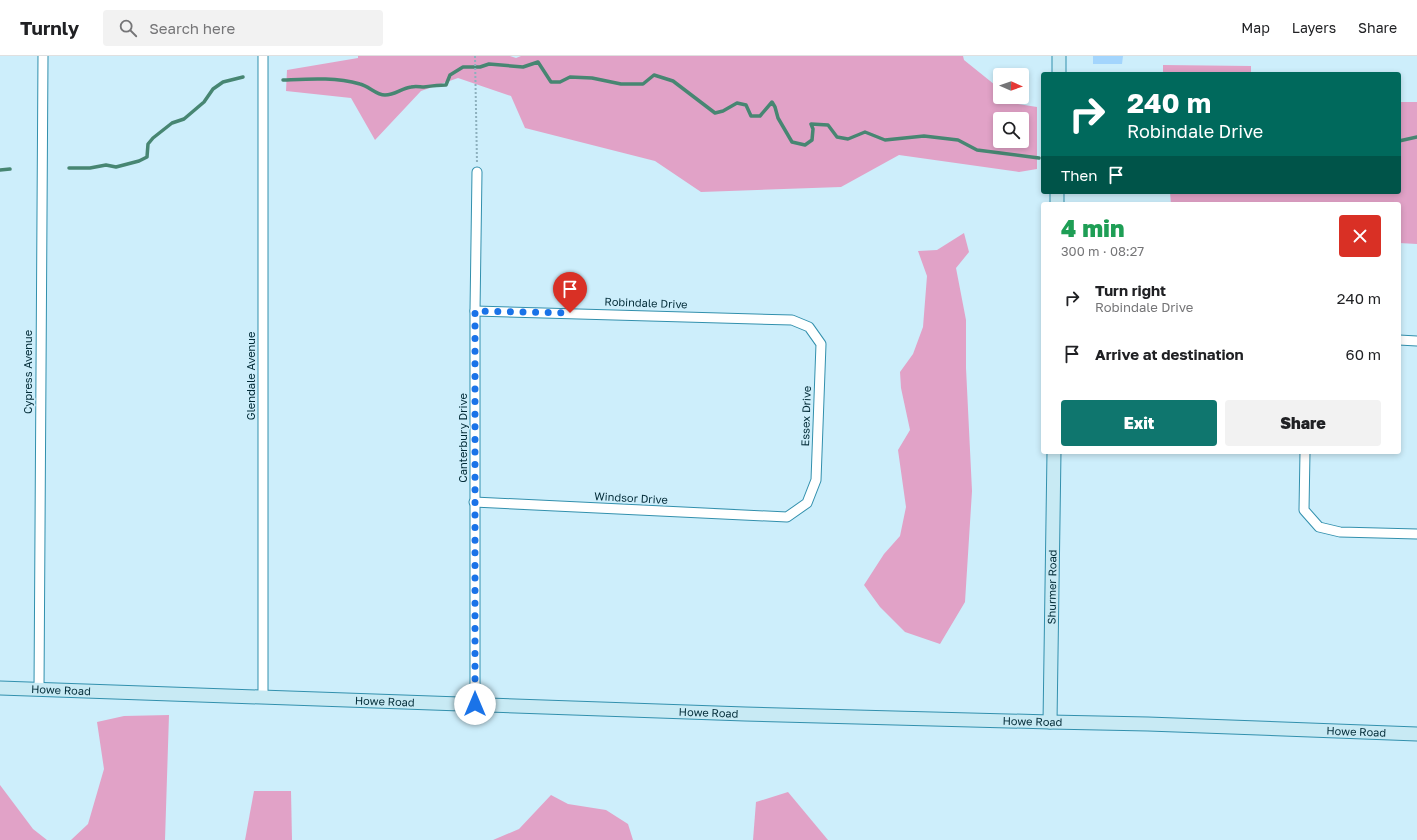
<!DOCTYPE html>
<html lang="en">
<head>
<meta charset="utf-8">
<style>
  body { margin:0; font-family:"Golos Text",sans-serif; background:#f2f2f2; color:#202124; height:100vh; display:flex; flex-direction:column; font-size:15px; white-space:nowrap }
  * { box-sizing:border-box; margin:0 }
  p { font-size:13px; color:#757577 }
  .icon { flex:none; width:22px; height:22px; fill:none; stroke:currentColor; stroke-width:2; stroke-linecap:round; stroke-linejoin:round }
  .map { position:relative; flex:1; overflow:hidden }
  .side { position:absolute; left:1041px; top:146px; width:360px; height:252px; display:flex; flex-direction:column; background:#fff; border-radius:4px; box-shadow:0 2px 6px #0003 }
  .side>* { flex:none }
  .top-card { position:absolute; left:1041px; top:16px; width:360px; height:122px; border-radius:4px; box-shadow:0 2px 6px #0003; background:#00695c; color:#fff; overflow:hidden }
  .needle { width:26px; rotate:92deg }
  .fabs { position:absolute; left:993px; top:12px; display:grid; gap:8px }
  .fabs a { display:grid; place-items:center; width:36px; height:36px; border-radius:4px; background:#fff; box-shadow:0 2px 6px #0003; font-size:20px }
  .pin { position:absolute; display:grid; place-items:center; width:34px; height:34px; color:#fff; margin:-41px -17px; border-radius:50% 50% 50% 0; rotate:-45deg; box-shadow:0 0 4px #0007 }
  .pin .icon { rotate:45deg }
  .me { position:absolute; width:44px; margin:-22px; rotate:0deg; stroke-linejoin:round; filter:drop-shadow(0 0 3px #0008) }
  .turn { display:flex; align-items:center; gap:14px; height:84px; padding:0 20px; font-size:18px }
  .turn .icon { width:52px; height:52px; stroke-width:2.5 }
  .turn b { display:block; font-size:28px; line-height:34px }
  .then { display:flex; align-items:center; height:38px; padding:0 20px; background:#0003; gap:8px; font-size:15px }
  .round { display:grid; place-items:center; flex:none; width:42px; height:42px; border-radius:4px; background:#f2f2f2 }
  .head { display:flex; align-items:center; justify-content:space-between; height:68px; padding:0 20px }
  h1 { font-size:24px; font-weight:800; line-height:30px; color:#1e9e55 }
  .cta { display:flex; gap:8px; margin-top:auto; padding:8px 20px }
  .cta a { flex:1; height:46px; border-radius:4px; background:#0f766e; color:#fff; font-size:16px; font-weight:800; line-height:46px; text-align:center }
  .cta a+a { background:#f2f2f2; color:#202124 }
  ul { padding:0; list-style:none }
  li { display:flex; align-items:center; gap:12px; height:56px; padding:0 20px }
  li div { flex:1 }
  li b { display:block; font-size:15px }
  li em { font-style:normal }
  header { display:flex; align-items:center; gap:24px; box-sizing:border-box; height:56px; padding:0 20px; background:#fff; border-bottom:1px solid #e0e0e0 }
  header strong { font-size:19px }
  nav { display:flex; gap:22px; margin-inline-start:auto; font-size:14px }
  .search { width:280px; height:36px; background:#f2f2f2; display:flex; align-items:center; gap:10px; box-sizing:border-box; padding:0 14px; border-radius:4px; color:#757577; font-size:15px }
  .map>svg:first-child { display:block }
  .forest { fill:#e1a2c7; fill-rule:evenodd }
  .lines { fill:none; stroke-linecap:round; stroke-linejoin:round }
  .stream { stroke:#478672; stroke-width:3.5 }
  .building { fill:#a3d5fd }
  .street-casing { stroke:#3290ad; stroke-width:11 }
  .secondary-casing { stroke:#3290ad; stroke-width:15 }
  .path { stroke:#8db0bd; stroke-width:2; stroke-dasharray:2 2; stroke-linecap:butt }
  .street { stroke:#fff; stroke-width:9 }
  .secondary { stroke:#c8eaf4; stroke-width:13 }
  .route { stroke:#1a73e8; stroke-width:7; stroke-dasharray:0 12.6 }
  .labels { text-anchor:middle; stroke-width:3; stroke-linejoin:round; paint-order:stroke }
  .street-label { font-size:11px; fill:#022b37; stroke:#cdeefb }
</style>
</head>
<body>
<header>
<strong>Turnly</strong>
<div class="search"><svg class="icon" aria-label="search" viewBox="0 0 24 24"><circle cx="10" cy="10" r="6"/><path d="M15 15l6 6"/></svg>Search here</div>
<nav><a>Map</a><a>Layers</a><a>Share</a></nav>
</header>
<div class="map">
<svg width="1417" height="784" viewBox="0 0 1417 784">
  <rect width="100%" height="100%" fill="#cdeefb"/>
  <g class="forest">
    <path d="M 358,0 L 510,0 L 516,2 L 521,0 L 963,0 L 964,4 L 1000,33 L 1000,41 L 1009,41 L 1018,48 L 1037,51 L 1037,113 L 1019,116 L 899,99 L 841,131 L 701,136 L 655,105 L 525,72 L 511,40 L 458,22 L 421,35 L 375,84 L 351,42 L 286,35 L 287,14 L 358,2 ZM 1000,63 L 1022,63 L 1022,85 L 1000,85 Z"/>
    <polygon points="1163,9 1251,10 1251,18 1163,18"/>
    <polygon points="1399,46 1417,46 1417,188 1399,187 1399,148 1171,148 1170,136 1399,136"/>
    <polygon points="964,177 969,196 956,212 966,264 966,312 972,435 965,546 940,588 905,576 880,551 864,529 884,498 900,480 906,451 898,394 910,374 901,332 900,316 913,298 923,271 927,220 918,195 937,194"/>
    <polygon points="169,659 165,784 71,784 88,768 104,713 97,666 124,660"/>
    <polygon points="0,729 33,773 47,784 0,784"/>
    <polygon points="254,735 291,735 292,784 245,784"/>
    <polygon points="788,736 828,784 753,784 756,746"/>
    <polygon points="551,739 568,748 606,754 628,768 633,784 493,784 519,773"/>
  </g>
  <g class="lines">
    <g class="stream">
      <path d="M 283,24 C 309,23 334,21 360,28 C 369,30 376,39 385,39 C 395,39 402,32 411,31 C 416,30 420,31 424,31 C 431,30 438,29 446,29 L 450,19 L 463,11 L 480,11 L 489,8 L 523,11 L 538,6 L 551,26 L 560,26 L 570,21 L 592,22 L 621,28 L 643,28 L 654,19 L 673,25 L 715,57 L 723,55 L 737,47 L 746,49 L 751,60 L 760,60 L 772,46 L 775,51 L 778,62 L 792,86 L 805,89 L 812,84 L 813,73 L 811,68 L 828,69 L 837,81 L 848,83 L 865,76 L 885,84 L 924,80 L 958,84 L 977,94 L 1039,102"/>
      <polyline points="1399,85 1417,81"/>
      <polyline points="69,112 90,112 106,109 116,111 139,105 147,101 148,88 153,82 172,67 184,63 204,46 213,33 223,26 243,21"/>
      <polyline points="0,114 10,113"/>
    </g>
  </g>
  <polygon class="building" points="1093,0 1123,0 1122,8 1093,8"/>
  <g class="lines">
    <defs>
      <g id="street">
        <polyline points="263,0 263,641"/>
        <polyline points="1399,284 1417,285"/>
        <polyline points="1305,396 1304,454 1319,471 1340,476 1417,478"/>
        <polyline points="474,446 787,461 807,447 816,424 821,288 809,271 792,264 475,255"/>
        <polyline points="39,633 43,0"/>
        <polyline points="475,648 475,255 477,116"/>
      </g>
      <g id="secondary">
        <polyline points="1059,18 1059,0"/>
        <polyline points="1057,148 1057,136"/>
        <path id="s1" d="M 0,632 L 745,658 L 1050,666 L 1148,668 L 1417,678"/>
        <path id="s2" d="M 1050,666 L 1054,396"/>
      </g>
    </defs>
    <use href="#street" class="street-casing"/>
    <use href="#secondary" class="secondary-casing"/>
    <polyline class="path" points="475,0 477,107"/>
    <use href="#street" class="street"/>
    <use href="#secondary" class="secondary"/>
  </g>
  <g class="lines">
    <polyline class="route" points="475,648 475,255 570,257"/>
  </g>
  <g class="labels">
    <g class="street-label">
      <text transform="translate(646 247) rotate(2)" y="4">Robindale Drive</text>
      <text transform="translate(28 316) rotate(-90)" y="4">Cypress Avenue</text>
      <text transform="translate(251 320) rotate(-90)" y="4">Glendale Avenue</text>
      <text transform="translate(806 360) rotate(-88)" y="4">Essex Drive</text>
      <text transform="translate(463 382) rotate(-90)" y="4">Canterbury Drive</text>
      <text transform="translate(631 442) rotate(3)" y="4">Windsor Drive</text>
      <text dy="4" stroke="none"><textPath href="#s2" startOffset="135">Shurmer Road</textPath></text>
      <text dy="4" stroke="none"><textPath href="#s1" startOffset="61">Howe Road</textPath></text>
      <text dy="4" stroke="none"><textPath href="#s1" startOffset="385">Howe Road</textPath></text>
      <text dy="4" stroke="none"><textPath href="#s1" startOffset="709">Howe Road</textPath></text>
      <text dy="4" stroke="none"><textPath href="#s1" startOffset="1033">Howe Road</textPath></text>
      <text dy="4" stroke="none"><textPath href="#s1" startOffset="1357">Howe Road</textPath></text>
    </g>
  </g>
</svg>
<div class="fabs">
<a><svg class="needle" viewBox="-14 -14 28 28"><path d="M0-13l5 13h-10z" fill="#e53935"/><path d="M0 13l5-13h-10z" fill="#757577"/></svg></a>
<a><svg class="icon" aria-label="search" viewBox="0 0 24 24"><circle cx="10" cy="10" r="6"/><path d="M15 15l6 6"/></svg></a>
</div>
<div class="pin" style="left:570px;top:257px;background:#d93025"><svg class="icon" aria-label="arrive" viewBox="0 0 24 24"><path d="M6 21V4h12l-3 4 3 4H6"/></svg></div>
<svg class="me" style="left:475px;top:648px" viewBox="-20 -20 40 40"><circle r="19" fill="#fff"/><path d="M0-13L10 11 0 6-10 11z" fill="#1a73e8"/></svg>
<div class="top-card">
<div class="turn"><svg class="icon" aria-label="right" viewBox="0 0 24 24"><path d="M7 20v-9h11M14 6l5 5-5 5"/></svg><div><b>240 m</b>Robindale Drive</div></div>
<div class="then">Then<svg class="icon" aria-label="arrive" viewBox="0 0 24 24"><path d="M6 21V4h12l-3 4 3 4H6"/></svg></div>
</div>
<section class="side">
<div class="head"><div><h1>4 min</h1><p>300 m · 08:27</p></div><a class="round" style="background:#d93025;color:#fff"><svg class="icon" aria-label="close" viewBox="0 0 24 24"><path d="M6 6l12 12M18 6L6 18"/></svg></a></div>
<ul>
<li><svg class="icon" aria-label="right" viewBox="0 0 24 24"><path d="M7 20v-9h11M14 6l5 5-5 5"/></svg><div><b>Turn right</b><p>Robindale Drive</p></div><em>240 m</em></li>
<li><svg class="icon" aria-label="arrive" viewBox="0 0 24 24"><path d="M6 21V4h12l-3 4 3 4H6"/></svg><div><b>Arrive at destination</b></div><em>60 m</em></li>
</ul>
<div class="cta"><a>Exit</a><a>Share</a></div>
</section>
</div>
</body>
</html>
